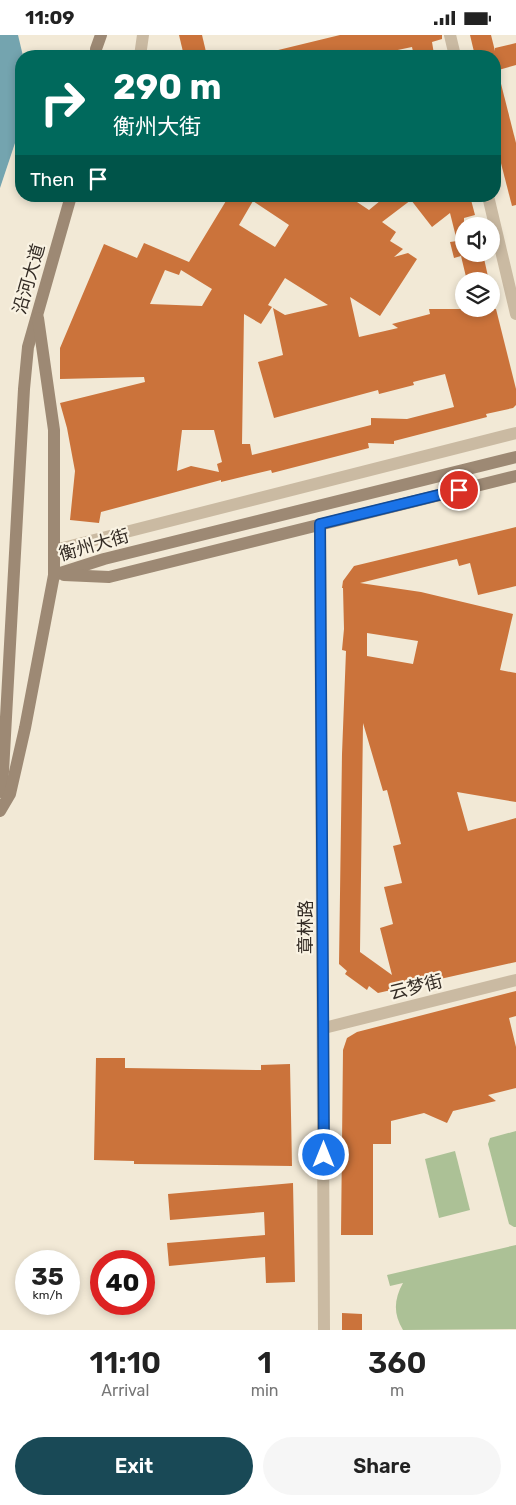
<!DOCTYPE html>
<html lang="en">
<head>
<meta charset="utf-8">
<style>
  body { margin:0; font-family:Rubik,"Noto Sans SC",sans-serif; background:#f6f6f6; color:#222; height:100vh; display:flex; flex-direction:column; font-size:19px; white-space:nowrap }
  * { box-sizing:border-box; margin:0 }
  p { font-size:16px; color:#767676 }
  .icon { flex:none; width:28px; height:28px; fill:none; stroke:currentColor; stroke-width:2; stroke-linecap:round; stroke-linejoin:round }
  .map { position:relative; height:1295px; overflow:hidden }
  .drawer { display:flex; flex-direction:column; background:#fff; flex:1 }
  .drawer>* { flex:none }
  .hud { position:absolute; left:15px; top:15px; width:486px; height:152px; border-radius:20px; box-shadow:0 2px 8px #0003; background:#00695c; color:#fff; overflow:hidden }
  .controls { position:absolute; left:455px; top:182px; display:grid; gap:10px }
  .controls a { display:grid; place-items:center; width:45px; height:45px; border-radius:50%; background:#fff; box-shadow:0 2px 8px #0003; font-size:25px }
  .speed { position:absolute; left:15px; top:1215px; display:flex; gap:10px; font-size:25px; font-weight:700; text-align:center }
  .speed>* { display:grid; place-content:center; width:65px; height:65px; border-radius:50%; background:#fff; box-shadow:0 2px 8px #0003; line-height:1 }
  .speed small { font-size:12px; font-weight:400 }
  .speed .limit { border:8px solid #d22; background:#fff; color:#111 }
  .pin { position:absolute; display:grid; place-items:center; width:42px; height:42px; color:#fff; margin:-21px; border:2px solid #fff; border-radius:50%; box-shadow:0 1px 5px #0007 }
  .me { position:absolute; width:55px; margin:-28px; rotate:0deg; stroke-linejoin:round; filter:drop-shadow(0 0 4px #0008) }
  .turn { display:flex; align-items:center; gap:18px; height:105px; padding:0 15px; font-size:22px }
  .turn .icon { width:65px; height:65px; stroke-width:2.5 }
  .turn b { display:block; font-size:35px; line-height:42px }
  .then { display:flex; align-items:center; height:48px; padding:0 15px; background:#0003; gap:10px; font-size:19px }
  .eta { display:flex; justify-content:space-evenly; align-items:center; height:85px; text-align:center }
  .eta b { font-size:30px; font-weight:600; line-height:35px }
  .cta { display:flex; gap:10px; margin-top:auto; padding:10px 15px }
  .cta a { flex:1; height:58px; border-radius:30px; background:#194956; color:#fff; font-size:20px; font-weight:600; line-height:58px; text-align:center }
  .cta a+a { background:#f6f6f6; color:#222 }
  .status { display:flex; justify-content:space-between; align-items:center; height:35px; padding:0 25px; background:#fff; direction:ltr }
  .status svg { height:14px; fill:currentColor }
  .map>svg:first-child { display:block }
  .green { fill:#acc196 }
  .water { fill:#74a4af }
  .building { fill:#cb733b; fill-rule:evenodd }
  .lines { fill:none; stroke-linecap:round; stroke-linejoin:round }
  .minor { stroke:#cabaa2; stroke-width:12 }
  .tertiary { stroke:#cabaa2; stroke-width:12 }
  .secondary { stroke:#9d8974; stroke-width:12 }
  .route-casing { stroke:#114b97; stroke-width:12 }
  .route { stroke:#1a73e8; stroke-width:9 }
  .labels { text-anchor:middle; stroke-width:4.5; stroke-linejoin:round; paint-order:stroke }
  .street-label { font-size:18px; fill:#342c25; stroke:#f9f2e2 }
</style>
</head>
<body>
<div class="status"><b>11:09</b><svg viewBox="0 0 49 12"><path d="M0 12V9h3v3zM5 12V6h3v6zM10 12V3h3v9zM15 12V0h3v12zM26 1h20v11H26zM47 4h2v5h-2z"/></svg></div>
<div class="map">
<svg width="516" height="1295" viewBox="0 0 516 1295">
  <rect width="100%" height="100%" fill="#f2e9d6"/>
  <g class="green">
    <polygon points="516,1096 516,1192 514,1192 509,1189 488,1109 490,1103"/>
    <polygon points="455,1116 470,1175 439,1183 425,1124"/>
    <path d="M 516,1210 L 516,1294 L 403,1295 C 393,1279 394,1264 403,1248 L 390,1251 L 387,1240 Z"/>
  </g>
  <polygon class="water" points="0,0 18,0 23,21 21,21 21,90 0,153"/>
  <g class="building">
    <polygon points="179,0 202,0 207,21 184,21"/>
    <polygon points="340,0 442,0 442,4 432,7 434,19 425,21 414,21 412,12 369,21 271,21 270,17"/>
    <polygon points="470,0 491,0 495,16 495,13 516,8 516,30 495,36 495,21 475,21"/>
    <polygon points="499,41 516,108 516,170 512,171 495,105 495,42"/>
    <path d="M 229,161 L 348,161 L 369,175 L 386,161 L 470,161 L 475,180 L 464,183 L 464,219 L 483,219 L 489,246 L 467,246 L 461,221 L 454,223 L 450,207 L 457,206 L 450,178 L 432,192 L 411,165 L 382,187 L 396,197 L 390,206 L 403,214 L 394,222 L 408,218 L 417,224 L 380,281 L 350,262 L 359,302 L 398,293 L 392,289 L 430,279 L 429,274 L 496,274 L 516,354 L 516,370 L 513,373 L 486,379 L 487,382 L 394,406 L 394,409 L 368,408 L 369,413 L 272,438 L 271,435 L 221,447 L 221,445 L 101,477 L 99,488 L 70,485 L 75,436 L 67,393 L 60,368 L 145,347 L 144,342 L 60,344 L 60,313 L 104,209 L 137,223 L 144,208 L 189,227 ZM 253,166 L 289,190 L 275,212 L 239,190 ZM 165,235 L 179,240 L 181,235 L 212,254 L 202,271 L 150,269 ZM 285,243 L 328,270 L 285,280 L 273,273 L 283,320 L 258,327 L 274,383 L 378,355 L 379,359 L 414,350 L 413,347 L 445,339 L 454,372 L 407,384 L 371,383 L 371,390 L 252,420 L 250,409 L 242,409 L 244,279 L 261,289 L 272,272 L 268,270 ZM 182,395 L 214,395 L 222,427 L 217,429 L 219,437 L 191,431 L 177,436 Z"/>
    <path d="M 516,492 L 516,551 L 478,560 L 470,528 L 459,531 L 457,524 L 360,548 L 421,557 L 513,579 L 500,635 L 516,638 L 516,767 L 457,757 L 468,796 L 516,783 L 516,927 L 378,958 L 369,951 L 367,955 L 345,939 L 347,936 L 339,929 L 342,719 L 346,616 L 342,615 L 344,594 L 343,553 L 342,553 L 343,546 L 354,531 ZM 367,598 L 418,606 L 413,629 L 367,621 ZM 363,688 L 383,756 L 387,755 L 401,809 L 393,811 L 402,848 L 384,852 L 393,889 L 380,893 L 392,940 L 360,917 Z"/>
    <polygon points="516,956 516,981 509,983 516,1012 516,1053 488,1060 496,1066 453,1076 447,1088 424,1078 391,1086 391,1109 373,1109 373,1200 341,1200 343,1015 347,1003 357,997"/>
    <polygon points="96,1023 125,1023 125,1033 261,1035 261,1030 290,1029 292,1131 134,1129 134,1126 94,1125"/>
    <polygon points="293,1148 295,1247 266,1248 265,1222 169,1231 167,1208 265,1200 264,1177 170,1185 168,1159"/>
    <polygon points="342,1278 362,1279 362,1295 342,1295"/>
  </g>
  <g class="lines">
    <g class="minor">
      <polyline points="140,21 143,0"/>
      <polyline points="55,515 516,398"/>
    </g>
    <g class="tertiary">
      <polyline points="450,0 455,21"/>
      <polyline points="488,161 516,279"/>
      <polyline points="320,489 324,1295"/>
      <polyline points="324,993 516,945"/>
    </g>
    <g class="secondary">
      <polyline points="96,21 96,14 101,0"/>
      <polyline points="54,540 104,524 516,422"/>
      <polyline points="64,540 109,542 516,441"/>
      <polyline points="0,757 3,737 24,354 28,312 71,161"/>
      <polyline points="0,776 10,759 25,693 54,540 54,395 38,283"/>
    </g>
  </g>
  <g class="lines">
    <defs>
      <polyline id="route" points="324,1120 320,489 459,455"/>
    </defs>
    <use href="#route" class="route-casing"/>
    <use href="#route" class="route"/>
  </g>
  <g class="labels">
    <g class="street-label">
      <text transform="translate(29 244) rotate(-74)" y="6">沿河大道</text>
      <text transform="translate(94 510) rotate(-16)" y="6">衡州大街</text>
      <text transform="translate(306 892) rotate(-90)" y="6">章林路</text>
      <text transform="translate(416 952) rotate(-14)" y="6">云梦街</text>
    </g>
  </g>
</svg>
<div class="controls">
<a><svg class="icon" aria-label="sound" viewBox="0 0 24 24"><path d="M4 9h4l5-4v14l-5-4H4zM17 9q2 3 0 6"/></svg></a>
<a><svg class="icon" aria-label="layers" viewBox="0 0 24 24"><path d="M12 4l9 5-9 5-9-5zM3 14l9 5 9-5"/></svg></a>
</div>
<div class="speed"><div>35<small>km/h</small></div><div class="limit">40</div></div>
<div class="pin" style="left:459px;top:455px;background:#d93025"><svg class="icon" aria-label="arrive" viewBox="0 0 24 24"><path d="M6 21V4h12l-3 4 3 4H6"/></svg></div>
<svg class="me" style="left:324px;top:1120px" viewBox="-20 -20 40 40"><circle r="17" fill="#1a73e8" stroke="#fff" stroke-width="3"/><path d="M0-11L8 9 0 5-8 9z" fill="#fff"/></svg>
<div class="hud">
<div class="turn"><svg class="icon" aria-label="right" viewBox="0 0 24 24"><path d="M7 20v-9h11M14 6l5 5-5 5"/></svg><div><b>290 m</b>衡州大街</div></div>
<div class="then">Then<svg class="icon" aria-label="arrive" viewBox="0 0 24 24"><path d="M6 21V4h12l-3 4 3 4H6"/></svg></div>
</div>
</div>
<section class="drawer">
<div class="eta">
<div><b>11:10</b><p>Arrival</p></div>
<div><b>1</b><p>min</p></div>
<div><b>360</b><p>m</p></div>
</div>
<div class="cta"><a>Exit</a><a>Share</a></div>
</section>
</body>
</html>
